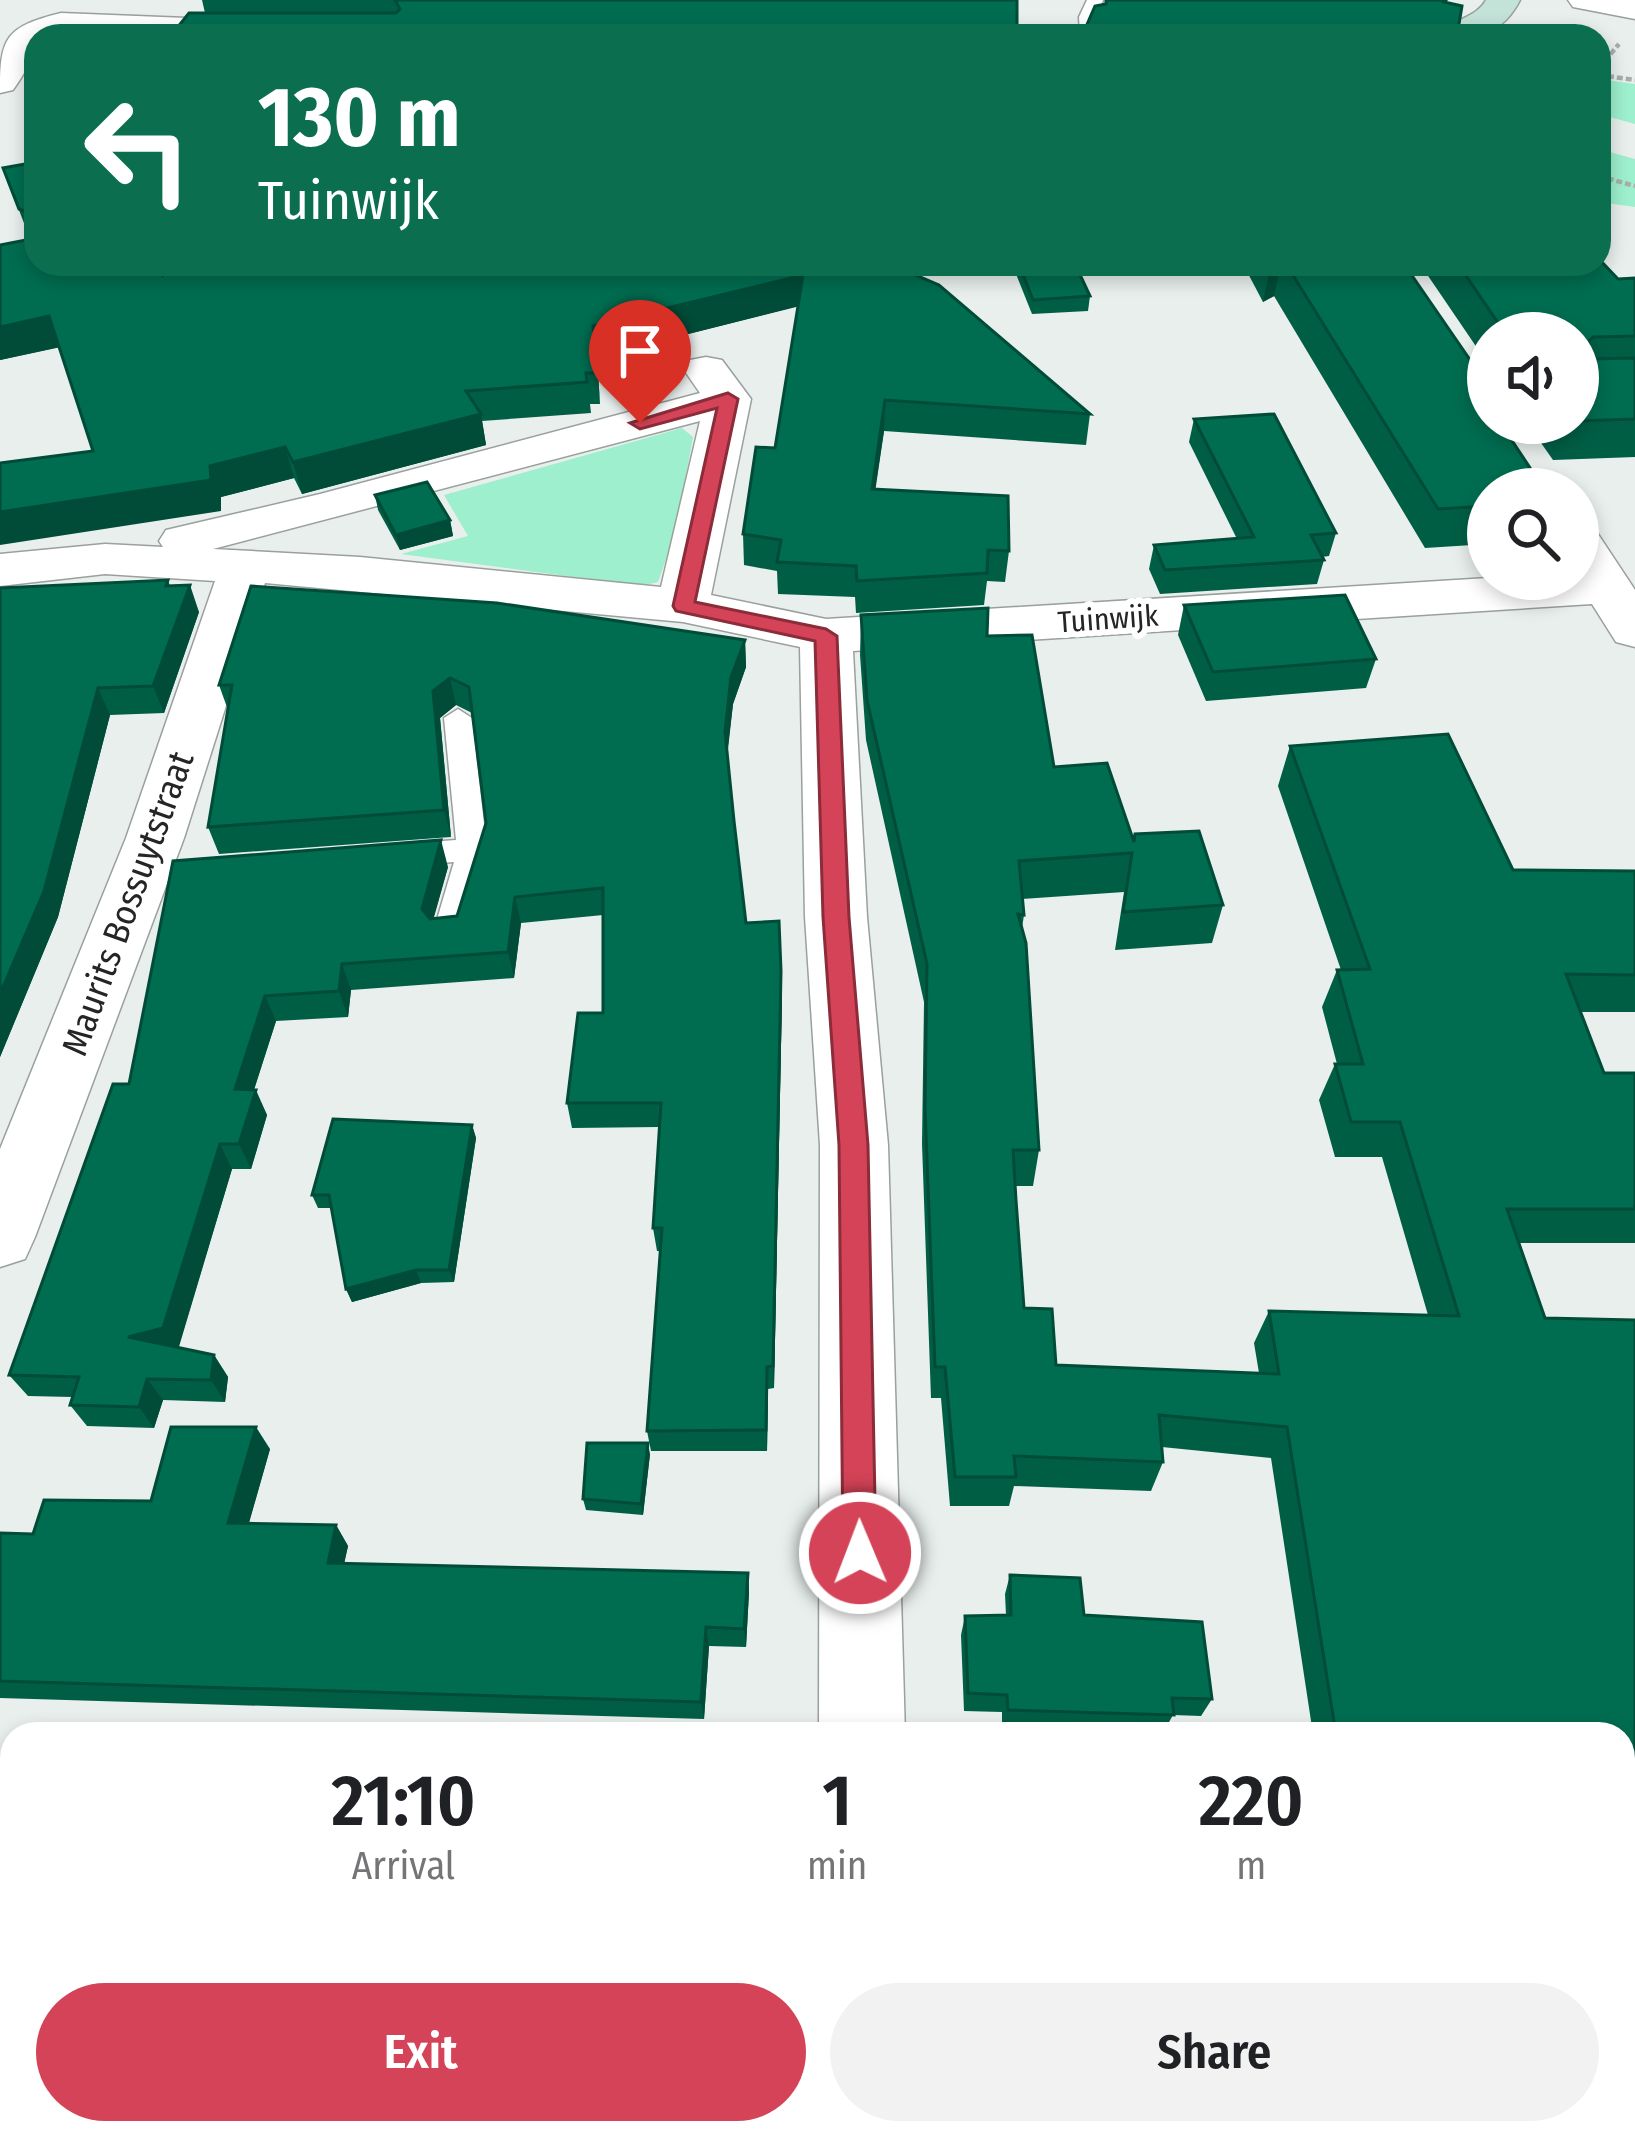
<!DOCTYPE html>
<html lang="en">
<head>
<meta charset="utf-8">
<style>
  body { margin:0; font-family:"Fira Sans Condensed",sans-serif; background:#f2f2f2; color:#202124; height:100vh; display:flex; flex-direction:column; font-size:45px; white-space:nowrap }
  * { box-sizing:border-box; margin:0 }
  p { font-size:39px; color:#757577 }
  .icon { flex:none; width:66px; height:66px; fill:none; stroke:currentColor; stroke-width:2; stroke-linecap:round; stroke-linejoin:round }
  .map { position:relative; flex:1; overflow:hidden }
  .drawer { position:absolute; left:0px; top:1722px; width:1635px; height:423px; display:flex; flex-direction:column; background:#fff; border-radius:36px 36px 0 0; box-shadow:0 6px 18px #0003 }
  .drawer>* { flex:none }
  .top-card { position:absolute; left:24px; top:24px; width:1587px; height:252px; border-radius:36px; box-shadow:0 6px 18px #0003; background:#0b6e4f; color:#fff; overflow:hidden }
  .controls { position:absolute; left:1467px; top:312px; display:grid; gap:24px }
  .controls a { display:grid; place-items:center; width:132px; height:132px; border-radius:50%; background:#fff; box-shadow:0 6px 18px #0003; font-size:60px }
  .pin { position:absolute; display:grid; place-items:center; width:102px; height:102px; color:#fff; margin:-123px -51px; border-radius:50% 50% 50% 0; rotate:-45deg; box-shadow:0 0 12px #0007 }
  .pin .icon { rotate:45deg }
  .me { position:absolute; width:132px; margin:-66px; rotate:359deg; stroke-linejoin:round; filter:drop-shadow(0 0 9px #0008) }
  .turn { display:flex; align-items:center; gap:42px; height:252px; padding:0 36px; font-size:54px }
  .turn .icon { width:156px; height:156px; stroke-width:2.5 }
  .turn b { display:block; font-size:84px; line-height:102px }
  .eta { display:flex; justify-content:space-evenly; align-items:center; height:204px; text-align:center }
  .eta b { font-size:72px; font-weight:600; line-height:84px }
  .primary-button { display:flex; gap:24px; margin-top:auto; padding:24px 36px }
  .primary-button a { flex:1; height:138px; border-radius:72px; background:#d44357; color:#fff; font-size:48px; font-weight:600; line-height:138px; text-align:center }
  .primary-button a+a { background:#f2f2f2; color:#202124 }
  .map>svg:first-child { display:block }
  .green { fill:#9defcd }
  .lines { fill:none; stroke-linecap:round; stroke-linejoin:round }
  .lane-casing { stroke:#9aa09d; stroke-width:3 }
  .street-casing { stroke:#9aa09d; stroke-width:3 }
  .secondary-casing { stroke:#9aa09d; stroke-width:3 }
  .path { stroke:#a7adaa; stroke-width:4.5; stroke-dasharray:6 3; stroke-linecap:butt }
  .lane { fill:#fff; fill-rule:evenodd }
  .street { fill:#fff; fill-rule:evenodd }
  .secondary { fill:#c3e2d8; fill-rule:evenodd }
  .wall { fill:#005e45 }
  .shaded-wall { fill:#004c38 }
  .building { fill:#006d50; stroke:#004c38; stroke-width:3 }
  .route { fill:#d44357; stroke:#8a2c39; stroke-width:3 }
  .labels { text-anchor:middle; stroke-width:12; stroke-linejoin:round; paint-order:stroke }
  .far-street-label { font-size:30px; fill:#242625; stroke:#fff }
  .street-label { font-size:36px; fill:#242625; stroke:#fff }
</style>
</head>
<body>
<div class="map">
<svg width="1635" height="2144" viewBox="0 0 1635 2144">
  <rect width="100%" height="100%" fill="#e8efec"/>
  <g class="green">
    <polygon points="1599,79 1635,84 1635,124 1599,114"/>
    <polygon points="1599,149 1635,159 1635,207 1599,202"/>
    <polygon points="682,428 693,437 675,534 658,582 641,586 401,554 468,536 444,495"/>
  </g>
  <g class="lines">
    <defs>
      <g id="lane">
        <polygon points="1087,0 1103,0 1097,17 1098,36 1080,36 1079,17"/>
        <polygon points="458,709 472,718 487,850 463,933 459,941 437,941 433,933 454,862 402,866 387,855 402,844 456,840 444,718"/>
      </g>
      <g id="street">
        <polygon points="1568,0 1635,0 1635,19 1573,7"/>
        <path d="M 61,13 L 384,26 L 396,29 L 401,36 L 36,36 C 36,56 24,74 13,90 L 0,93 C 0,37 5,27 61,13 Z"/>
        <path d="M 706,357 L 722,360 L 751,399 L 711,595 L 826,619 L 1488,578 L 1578,579 L 1578,527 L 1596,531 L 1635,590 L 1635,647 L 1616,642 L 1592,604 L 853,651 L 867,917 L 888,1145 L 905,1734 L 819,1734 L 820,1145 L 805,917 L 800,647 L 683,622 L 265,583 L 184,838 L 35,1237 L 25,1259 L 0,1267 L 0,1149 L 126,838 L 215,581 L 105,574 L 0,586 L 0,554 L 105,544 L 163,547 L 159,541 L 166,530 L 320,494 L 700,393 L 684,370 L 690,360 ZM 700,421 L 661,587 L 360,557 L 213,549 Z"/>
        <rect x="0" y="1770" width="12" height="88"/>
        <rect x="1623" y="1803" width="12" height="90"/>
      </g>
      <path id="secondary" d="M 1486,0 L 1520,0 C 1501,37 1477,36 1439,36 C 1451,18 1476,19 1486,0 Z"/>
    </defs>
    <use href="#lane" class="lane-casing"/>
    <use href="#street" class="street-casing"/>
    <use href="#secondary" class="secondary-casing"/>
    <g class="path">
      <polyline points="1599,68 1619,44"/>
      <polyline points="1599,75 1635,80"/>
      <polyline points="1599,176 1635,186"/>
    </g>
    <use href="#lane" class="lane"/>
    <use href="#street" class="street"/>
    <use href="#secondary" class="secondary"/>
  </g>
  <g class="wall">
    <polygon points="202,0 1017,0 1017,36 174,36 173,33 205,13"/>
    <polygon points="36,162 36,264 162,273 890,264 1090,414 1086,445 884,431 875,489 1009,551 1005,582 987,581 984,605 856,613 855,597 778,594 777,571 744,565 743,534 775,448 798,306 597,357 600,404 590,404 591,413 482,421 486,445 302,494 294,478 221,497 221,511 93,451 59,347 0,360 0,245 30,239 3,168"/>
    <polygon points="1012,264 1075,264 1090,296 1088,311 1032,314"/>
    <polygon points="1243,264 1404,264 1510,423 1488,489 1488,544 1425,548 1274,296 1263,302"/>
    <polygon points="1420,264 1599,264 1618,279 1635,278 1635,457 1553,460 1527,423 1578,423 1578,333 1488,333 1488,364"/>
    <polygon points="1194,419 1336,533 1329,556 1322,557 1324,560 1317,584 1160,594 1149,569 1154,545 1237,539 1189,442"/>
    <polygon points="375,495 450,520 453,536 400,550 378,510"/>
    <polygon points="168,580 170,586 199,612 164,713 110,715 58,917 0,1057 0,588"/>
    <polygon points="1184,605 1376,659 1366,688 1206,701 1178,635"/>
    <polygon points="861,615 987,636 1054,767 1133,841 1223,905 1212,943 1115,950 1124,892 1022,899 1024,915 1022,928 1039,1150 1033,1186 1015,1186 1024,1308 1056,1365 1259,1373 1254,1343 1269,1311 1428,1315 1382,1157 1335,1157 1319,1100 1335,1064 1337,1064 1322,1007 1337,970 1341,970 1278,786 1290,746 1513,870 1635,871 1635,1012 1580,1012 1604,1073 1635,1073 1635,1243 1519,1243 1545,1318 1635,1320 1635,1776 1623,1776 1623,1734 1313,1734 1271,1458 1162,1447 1163,1462 1151,1491 1014,1486 1009,1506 950,1506 941,1398 931,1398 922,1144 924,1002 866,740 860,655"/>
    <polygon points="745,640 746,667 733,704 727,754 734,821 746,923 782,997 774,1388 768,1389 767,1451 651,1451 647,1431 661,1251 657,1251 653,1228 659,1127 572,1128 567,1103 603,1013 603,915 521,923 514,978 351,990 348,1017 276,1021 254,1090 267,1115 251,1169 232,1169 178,1348 214,1355 228,1377 225,1402 163,1400 154,1428 87,1426 70,1405 72,1397 28,1396 9,1375 129,1084 448,867 433,919 457,916 486,823 472,713 456,705 440,718 451,837 219,854 208,827 228,710 219,685"/>
    <polygon points="472,1125 476,1138 454,1282 421,1283 352,1302 346,1289 331,1208 318,1208 312,1195"/>
    <polygon points="270,1449 249,1523 336,1525 348,1546 344,1563 748,1573 749,1592 746,1647 709,1646 704,1719 0,1698 0,1533 33,1534 151,1501"/>
    <polygon points="650,1454 643,1515 586,1510 583,1499"/>
    <polygon points="1010,1575 1084,1615 1212,1699 1201,1716 1173,1715 1164,1731 1002,1727 1002,1712 964,1711 961,1635 965,1616 1006,1615 1005,1594"/>
    <polygon points="1097,2133 1292,2133 1293,2144 1098,2144"/>
  </g>
  <g class="shaded-wall">
    <polygon points="1271,264 1281,264 1274,296 1263,302"/>
    <polygon points="803,275 804,305 597,357 600,404 593,326"/>
    <polygon points="49,316 61,347 0,360 0,327"/>
    <polygon points="885,400 884,431 871,520 872,489"/>
    <polygon points="481,414 486,445 302,494 293,462"/>
    <polygon points="285,447 294,478 221,497 221,511 0,545 0,512 210,466"/>
    <polygon points="450,520 453,536 400,550 396,535"/>
    <polygon points="190,585 199,612 164,713 153,686"/>
    <polygon points="745,640 746,667 733,704 727,758 725,732 731,677"/>
    <polygon points="450,678 456,705 440,718 451,837 444,810 433,691"/>
    <polygon points="98,688 110,715 58,917 0,1057 0,994"/>
    <polygon points="441,840 448,867 429,935 422,909"/>
    <polygon points="515,897 521,923 514,978 508,952"/>
    <polygon points="342,964 351,990 348,1017 339,991"/>
    <polygon points="781,971 782,997 774,1388 773,1366"/>
    <polygon points="265,996 276,1021 246,1114 235,1089"/>
    <polygon points="256,1090 267,1115 251,1169 239,1144"/>
    <polygon points="472,1125 476,1138 454,1282 449,1270"/>
    <polygon points="220,1144 232,1169 178,1350 128,1337"/>
    <polygon points="416,1270 421,1283 352,1302 346,1289"/>
    <polygon points="214,1355 228,1377 225,1402 211,1380"/>
    <polygon points="767,1367 768,1389 767,1451 766,1430"/>
    <polygon points="147,1379 163,1400 154,1428 139,1407"/>
    <polygon points="256,1427 270,1449 243,1543 228,1523"/>
    <polygon points="648,1443 650,1454 643,1515 641,1504"/>
    <polygon points="336,1525 348,1546 340,1583 328,1563"/>
    <polygon points="748,1573 749,1592 746,1647 744,1629"/>
    <polygon points="706,1627 709,1646 704,1719 701,1702"/>
    <polygon points="12,2129 12,2133 43,2133 41,2144 8,2144"/>
    <polygon points="214,2133 225,2133 223,2144 212,2144"/>
    <polygon points="491,2133 502,2133 500,2144 489,2144"/>
  </g>
  <g class="building">
    <polygon points="395,0 1017,0 1017,36 229,36 173,33 189,13 396,13 400,9"/>
    <polygon points="1106,0 1446,0 1444,2 1462,6 1457,36 1082,36 1095,6 1106,4"/>
    <polygon points="36,162 36,230 29,230 29,213 19,209 3,168"/>
    <polygon points="36,238 36,264 158,264 162,273 163,264 890,264 939,285 1090,414 885,400 872,489 1008,496 1009,551 988,550 987,573 857,581 856,566 777,562 781,540 743,534 756,447 775,448 803,275 593,326 597,373 586,373 587,382 466,391 481,414 293,462 285,447 210,466 211,480 0,512 0,463 93,451 49,316 0,327 0,245"/>
    <polygon points="1599,259 1618,279 1635,278 1635,336 1593,337 1588,342 1590,359 1635,358 1635,419 1578,421 1578,333 1505,333 1458,264 1599,264"/>
    <polygon points="1019,264 1075,264 1090,296 1033,300"/>
    <polygon points="1286,264 1404,264 1488,386 1488,423 1510,423 1501,424 1544,489 1488,489 1488,506 1438,509"/>
    <polygon points="1274,414 1336,533 1311,535 1324,560 1165,570 1154,545 1254,537 1194,419"/>
    <polygon points="427,482 450,520 396,535 375,495"/>
    <polygon points="168,580 166,586 190,585 153,686 98,688 44,891 0,994 0,588"/>
    <polygon points="251,586 497,603 745,640 731,677 725,732 734,821 746,923 779,921 781,971 773,1366 767,1367 766,1430 647,1431 662,1228 653,1228 661,1103 567,1103 578,1013 603,1013 603,888 515,897 508,952 342,964 339,991 265,996 235,1089 256,1090 239,1144 220,1144 163,1328 128,1337 214,1355 211,1380 147,1379 139,1407 70,1405 79,1377 9,1375 113,1084 129,1084 173,861 441,840 422,909 430,919 457,916 486,823 469,687 450,678 433,691 444,810 208,827 232,685 219,685"/>
    <polygon points="1345,595 1376,659 1213,672 1184,605"/>
    <polygon points="988,608 987,636 1032,635 1054,767 1107,763 1134,842 1135,834 1199,831 1223,905 1123,912 1132,853 1019,861 1024,915 1018,914 1026,943 1039,1150 1013,1150 1016,1200 1024,1308 1052,1309 1056,1365 1279,1374 1269,1311 1459,1316 1400,1122 1351,1122 1335,1064 1363,1064 1337,970 1370,969 1290,746 1448,734 1513,870 1635,871 1635,975 1566,974 1604,1073 1635,1073 1635,1209 1507,1209 1545,1318 1635,1320 1635,1754 1623,1753 1623,1734 1336,1734 1287,1427 1159,1415 1163,1462 1014,1456 1016,1477 955,1477 945,1367 935,1367 925,1108 927,964 867,700 861,615"/>
    <polygon points="333,1119 472,1125 449,1270 416,1270 346,1289 329,1195 312,1195"/>
    <polygon points="171,1427 256,1427 228,1523 336,1525 328,1563 748,1573 744,1629 706,1627 701,1702 0,1681 0,1533 33,1534 44,1500 151,1501"/>
    <polygon points="587,1443 648,1443 641,1504 583,1499"/>
    <polygon points="1010,1575 1080,1578 1084,1615 1202,1622 1212,1699 1172,1698 1174,1715 1008,1710 1007,1695 968,1693 965,1616 1011,1615"/>
    <polygon points="0,1945 12,1946 12,2129 8,2144 0,2144"/>
    <polygon points="137,2133 214,2133 212,2144 134,2144"/>
    <polygon points="363,2133 491,2133 489,2144 361,2144"/>
    <polygon points="664,2133 949,2133 949,2144 663,2144"/>
    <polygon points="1107,2133 1292,2133 1293,2144 1107,2144"/>
  </g>
  <polygon class="route" points="728,393 738,399 695,602 826,629 837,636 849,917 868,1145 876,1553 871,1564 860,1569 848,1564 843,1553 839,1145 823,917 815,641 676,611 673,606 717,408 640,429 630,423"/>
  <g class="labels">
    <g class="far-street-label">
      <text transform="translate(1108 619) rotate(-4)" y="10">Tuinwijk</text>
    </g>
    <g class="street-label">
      <text transform="translate(127 903) rotate(-70)" y="13">Maurits Bossuytstraat</text>
    </g>
  </g>
</svg>
<div class="controls">
<a><svg class="icon" aria-label="sound" viewBox="0 0 24 24"><path d="M4 9h4l5-4v14l-5-4H4zM17 9q2 3 0 6"/></svg></a>
<a><svg class="icon" aria-label="search" viewBox="0 0 24 24"><circle cx="10" cy="10" r="6"/><path d="M15 15l6 6"/></svg></a>
</div>
<div class="pin" style="left:640px;top:423px;background:#d93025"><svg class="icon" aria-label="arrive" viewBox="0 0 24 24"><path d="M6 21V4h12l-3 4 3 4H6"/></svg></div>
<svg class="me" style="left:860px;top:1553px" viewBox="-20 -20 40 40"><circle r="17" fill="#d44357" stroke="#fff" stroke-width="3"/><path d="M0-11L8 9 0 5-8 9z" fill="#fff"/></svg>
<div class="top-card">
<div class="turn"><svg class="icon" aria-label="left" viewBox="0 0 24 24"><path d="M17 20v-9H6M10 6l-5 5 5 5"/></svg><div><b>130 m</b>Tuinwijk</div></div>
</div>
<section class="drawer">
<div class="eta">
<div><b>21:10</b><p>Arrival</p></div>
<div><b>1</b><p>min</p></div>
<div><b>220</b><p>m</p></div>
</div>
<div class="primary-button"><a>Exit</a><a>Share</a></div>
</section>
</div>
</body>
</html>
